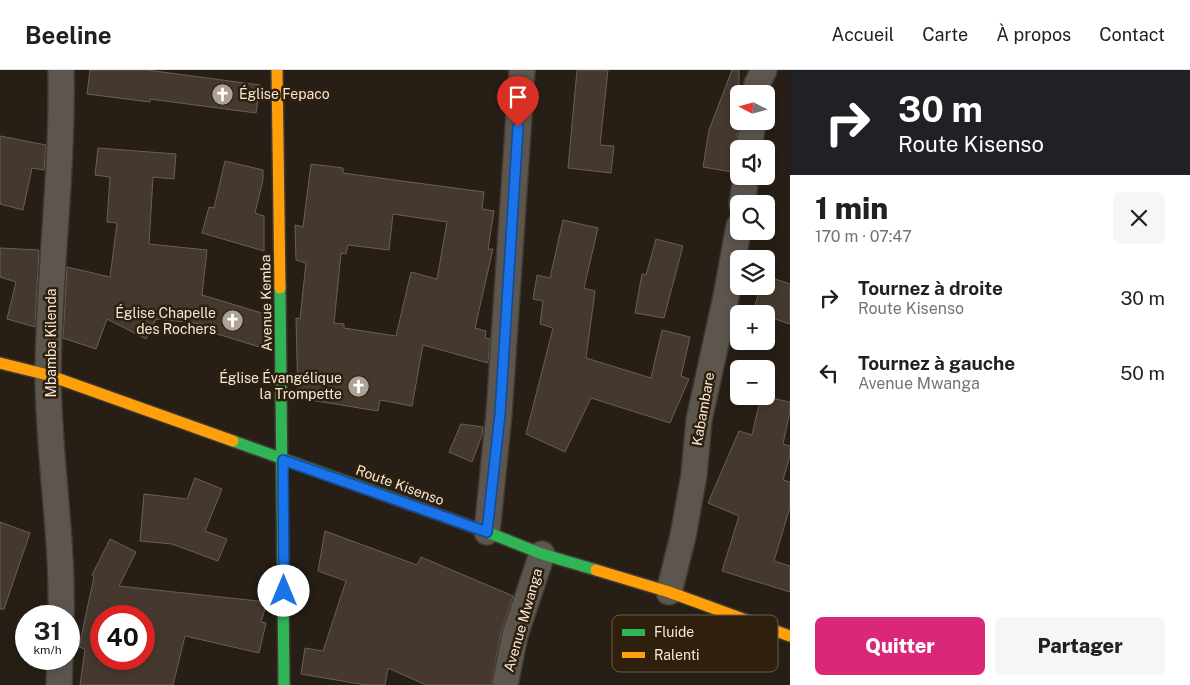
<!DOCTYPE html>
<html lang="fr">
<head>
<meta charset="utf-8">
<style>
  body { margin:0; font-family:"Public Sans",sans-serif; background:#f6f6f6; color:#202124; height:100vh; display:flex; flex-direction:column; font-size:19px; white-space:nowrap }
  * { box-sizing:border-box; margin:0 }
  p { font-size:16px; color:#757577 }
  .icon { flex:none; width:28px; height:28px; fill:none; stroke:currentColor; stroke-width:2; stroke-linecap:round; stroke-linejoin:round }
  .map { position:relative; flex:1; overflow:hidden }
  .panel { display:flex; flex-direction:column; background:#fff; width:400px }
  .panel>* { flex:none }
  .guide { background:#202124; color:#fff; overflow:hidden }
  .needle { width:32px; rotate:276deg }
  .tools { position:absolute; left:730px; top:15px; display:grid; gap:10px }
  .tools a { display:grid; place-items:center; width:45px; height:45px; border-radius:8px; background:#fff; box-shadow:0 2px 8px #0003; font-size:25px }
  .speed { position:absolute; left:15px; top:535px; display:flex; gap:10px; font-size:25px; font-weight:700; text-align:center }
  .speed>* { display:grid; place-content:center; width:65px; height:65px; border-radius:50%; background:#fff; box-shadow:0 2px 8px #0003; line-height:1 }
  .speed small { font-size:12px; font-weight:400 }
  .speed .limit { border:8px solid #d22; background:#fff; color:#111 }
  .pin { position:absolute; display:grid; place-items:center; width:42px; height:42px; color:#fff; margin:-51px -21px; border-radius:50% 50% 50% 0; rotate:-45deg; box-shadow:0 0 5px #0007 }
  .pin .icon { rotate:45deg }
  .me { position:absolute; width:55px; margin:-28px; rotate:0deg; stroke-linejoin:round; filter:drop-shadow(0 0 4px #0008) }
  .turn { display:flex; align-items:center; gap:18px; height:105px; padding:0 25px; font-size:22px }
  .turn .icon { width:65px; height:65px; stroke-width:2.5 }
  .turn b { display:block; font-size:35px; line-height:42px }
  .round { display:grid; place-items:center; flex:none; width:52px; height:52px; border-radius:8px; background:#f6f6f6 }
  .overview { display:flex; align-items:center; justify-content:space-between; height:85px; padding:0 25px }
  h1 { font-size:30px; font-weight:800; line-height:38px }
  .button { display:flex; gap:10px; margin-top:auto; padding:10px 25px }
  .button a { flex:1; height:58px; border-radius:8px; background:#db2777; color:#fff; font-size:20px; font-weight:800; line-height:58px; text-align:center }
  .button a+a { background:#f6f6f6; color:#202124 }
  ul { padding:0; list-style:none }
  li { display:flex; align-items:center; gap:15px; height:75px; padding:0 25px }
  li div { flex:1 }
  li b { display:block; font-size:19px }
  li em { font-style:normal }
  header { display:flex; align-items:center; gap:30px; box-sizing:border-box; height:70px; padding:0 25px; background:#fff; border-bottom:1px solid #e0e0e0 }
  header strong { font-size:24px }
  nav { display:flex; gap:28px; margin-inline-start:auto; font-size:18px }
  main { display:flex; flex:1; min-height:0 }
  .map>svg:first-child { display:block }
  .building { fill:#45392f; stroke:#685f58; fill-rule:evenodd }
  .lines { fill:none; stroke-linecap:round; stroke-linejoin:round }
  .street-casing { stroke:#413a32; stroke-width:28 }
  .fast-casing { stroke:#413a32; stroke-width:14 }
  .slow-casing { stroke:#413a32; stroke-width:14 }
  .street { stroke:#5d564f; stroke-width:25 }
  .fast { stroke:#30b455; stroke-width:11 }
  .slow { stroke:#ff9f0a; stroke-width:11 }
  .route-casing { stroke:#114b97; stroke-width:12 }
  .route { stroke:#1a73e8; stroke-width:9 }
  .labels { text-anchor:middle; stroke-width:5; stroke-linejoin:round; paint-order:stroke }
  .poi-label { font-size:14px; fill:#f3e8dd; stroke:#2f200d; text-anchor:end }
  .street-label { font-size:14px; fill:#f3e8dd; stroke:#2f200d }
  .key { fill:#2f200d; stroke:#6a5c4b; stroke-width:1 }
  .key-label { font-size:14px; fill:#f3e8dd }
</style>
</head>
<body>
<header>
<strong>Beeline</strong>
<nav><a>Accueil</a><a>Carte</a><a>À propos</a><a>Contact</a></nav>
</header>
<main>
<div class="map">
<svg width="790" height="615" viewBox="0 0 790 615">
  <rect width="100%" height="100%" fill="#271f15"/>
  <g class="building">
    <polygon points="90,0 147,0 260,15 256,43 150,29 150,32 87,24"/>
    <polygon points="577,0 608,0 600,75 614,76 611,103 568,98"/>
    <polygon points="732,0 739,0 739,49 732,102 703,97 709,60"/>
    <polygon points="0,66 46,75 44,100 32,98 23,140 0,134"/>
    <polygon points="98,78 176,84 174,109 153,107 149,174 207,180 202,225 265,244 266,279 201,259 203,254 156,249 146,269 107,249 96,279 63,268 67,197 110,207 117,153 107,152 110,107 95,105"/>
    <polygon points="225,91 263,100 263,110 255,143 264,146 264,181 202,163 209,137 214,138"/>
    <path d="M 311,94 L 343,98 L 343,103 L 484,122 L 482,139 L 494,141 L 488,179 L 493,179 L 475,258 L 486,261 L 485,268 L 490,269 L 488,293 L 423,275 L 412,336 L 380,330 L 378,341 L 298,328 L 296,248 L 300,249 L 306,193 L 296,190 L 295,155 L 303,157 ZM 393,144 L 447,152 L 437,209 L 411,202 L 396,266 L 344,258 L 344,254 L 334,253 L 341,183 L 346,184 L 348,175 L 389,180 Z"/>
    <polygon points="563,150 598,158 584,218 595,221 586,288 651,308 662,260 690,267 681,306 689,309 670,353 591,328 565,382 526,364 553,258 540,254 543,231 533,229 537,205 550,208"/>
    <polygon points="656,169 683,176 664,248 635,243 642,204 646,205"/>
    <polygon points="0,178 39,180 35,257 7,249 16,212 0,207"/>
    <polygon points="766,206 790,214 790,254 766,246 766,244 753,242 761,216 766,216"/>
    <polygon points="761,326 790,332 790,341 783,374 790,376 790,386 783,410 790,412 790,437 774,491 790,496 790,522 722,501 739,446 708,433 739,361 752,365"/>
    <polygon points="461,354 483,357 482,365 472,392 449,382"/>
    <polygon points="195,408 222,419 205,461 227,469 218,491 172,474 140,471 144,424 187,429"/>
    <polygon points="0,452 30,463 4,539 0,539"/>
    <polygon points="325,461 417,495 421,487 513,526 501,562 491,615 426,615 388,598 385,615 366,615 301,604 305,578 323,581 346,511 318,501"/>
    <path d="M 110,469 L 136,482 L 119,516 L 267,532 L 261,552 L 266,553 L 259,583 L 185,566 L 173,615 L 80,615 L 85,579 L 79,577 L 94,507 L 92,505 ZM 101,546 L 144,546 L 144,589 L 101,589 Z"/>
  </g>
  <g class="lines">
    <defs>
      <g id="street">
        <polyline points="756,24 757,14 764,0"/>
        <polyline points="749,79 753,51"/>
        <polyline points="742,134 746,106"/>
        <polyline points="487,462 499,344 522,0"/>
        <polyline points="669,522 683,466 694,405 699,350 726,227 739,156"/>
        <path d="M 61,546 C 63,465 48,384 48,303 C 49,202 63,101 61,0"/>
        <polyline points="59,615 60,589"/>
        <polyline points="505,615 515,565 542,484"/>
      </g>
      <g id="fast">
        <polyline points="280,218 284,615"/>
        <polyline points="233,371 487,462 542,484 596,500"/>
      </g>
      <g id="slow">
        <polyline points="277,0 280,218"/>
        <polyline points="0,293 48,305 233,371"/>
        <polyline points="596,500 669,522 790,566"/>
      </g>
    </defs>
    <use href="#street" class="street-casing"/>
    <use href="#fast" class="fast-casing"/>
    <use href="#slow" class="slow-casing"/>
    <use href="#street" class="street"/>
    <use href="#fast" class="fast"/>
    <use href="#slow" class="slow"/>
  </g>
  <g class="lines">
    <defs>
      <polyline id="route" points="284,521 283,390 487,462 500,344 518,57"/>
    </defs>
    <use href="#route" class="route-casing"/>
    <use href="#route" class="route"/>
  </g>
  <defs>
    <symbol id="church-disc" viewBox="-11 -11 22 22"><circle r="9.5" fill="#aca297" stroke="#2f200d"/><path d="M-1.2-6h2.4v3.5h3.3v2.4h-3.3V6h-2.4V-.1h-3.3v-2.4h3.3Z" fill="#fff"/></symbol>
  </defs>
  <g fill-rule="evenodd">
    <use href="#church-disc" x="210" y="12" width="25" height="25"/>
    <use href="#church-disc" x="220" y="238" width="25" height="25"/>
    <use href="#church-disc" x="346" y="304" width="25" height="25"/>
  </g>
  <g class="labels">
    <g class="poi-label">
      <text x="239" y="29" text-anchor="start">Église Fepaco</text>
      <text x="216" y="248">Église Chapelle<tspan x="216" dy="16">des Rochers</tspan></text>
      <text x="342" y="313">Église Évangélique<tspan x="342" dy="16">la Trompette</tspan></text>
    </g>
    <g class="street-label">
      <text transform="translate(266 233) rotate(-91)" y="5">Avenue Kemba</text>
      <text transform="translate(51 273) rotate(-90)" y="5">Mbamba Kilenda</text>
      <text transform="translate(703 339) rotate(-80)" y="5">Kabambare</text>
      <text transform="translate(400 415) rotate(20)" y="5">Route Kisenso</text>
      <text transform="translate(523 550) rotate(-74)" y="5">Avenue Mwanga</text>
    </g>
  </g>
  <rect x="612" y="545" width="166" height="57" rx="8" class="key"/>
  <rect x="622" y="559" width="23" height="7" fill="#30b455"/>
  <rect x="622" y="582" width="23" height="6" fill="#ff9f0a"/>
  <g class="key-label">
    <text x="654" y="567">Fluide</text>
    <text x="654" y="590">Ralenti</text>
  </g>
</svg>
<div class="tools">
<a><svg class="needle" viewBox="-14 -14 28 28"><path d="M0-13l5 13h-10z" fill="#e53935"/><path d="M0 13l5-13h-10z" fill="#757577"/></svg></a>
<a><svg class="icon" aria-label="sound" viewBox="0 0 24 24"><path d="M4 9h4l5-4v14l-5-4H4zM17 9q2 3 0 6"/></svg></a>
<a><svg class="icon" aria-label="search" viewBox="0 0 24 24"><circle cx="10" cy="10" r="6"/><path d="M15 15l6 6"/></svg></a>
<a><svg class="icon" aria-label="layers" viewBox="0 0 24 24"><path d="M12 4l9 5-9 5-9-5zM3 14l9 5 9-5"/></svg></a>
<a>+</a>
<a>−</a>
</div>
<div class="speed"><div>31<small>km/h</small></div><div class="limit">40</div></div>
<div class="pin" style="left:518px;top:57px;background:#d93025"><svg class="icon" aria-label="arrive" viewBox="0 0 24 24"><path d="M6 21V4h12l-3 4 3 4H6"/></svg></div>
<svg class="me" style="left:284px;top:521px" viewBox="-20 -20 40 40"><circle r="19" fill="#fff"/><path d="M0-13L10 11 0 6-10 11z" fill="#1a73e8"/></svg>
</div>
<section class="panel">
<div class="guide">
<div class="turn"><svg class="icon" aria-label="right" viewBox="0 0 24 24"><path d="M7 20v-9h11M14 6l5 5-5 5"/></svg><div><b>30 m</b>Route Kisenso</div></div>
</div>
<div class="overview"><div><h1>1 min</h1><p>170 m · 07:47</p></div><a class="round"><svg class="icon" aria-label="close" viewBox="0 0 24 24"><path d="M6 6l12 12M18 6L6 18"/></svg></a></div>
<ul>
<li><svg class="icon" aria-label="right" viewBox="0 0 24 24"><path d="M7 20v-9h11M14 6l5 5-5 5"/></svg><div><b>Tournez à droite</b><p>Route Kisenso</p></div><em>30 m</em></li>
<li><svg class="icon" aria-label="left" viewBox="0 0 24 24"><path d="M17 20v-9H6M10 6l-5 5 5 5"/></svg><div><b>Tournez à gauche</b><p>Avenue Mwanga</p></div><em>50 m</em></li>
</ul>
<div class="button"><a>Quitter</a><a>Partager</a></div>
</section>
</main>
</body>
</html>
